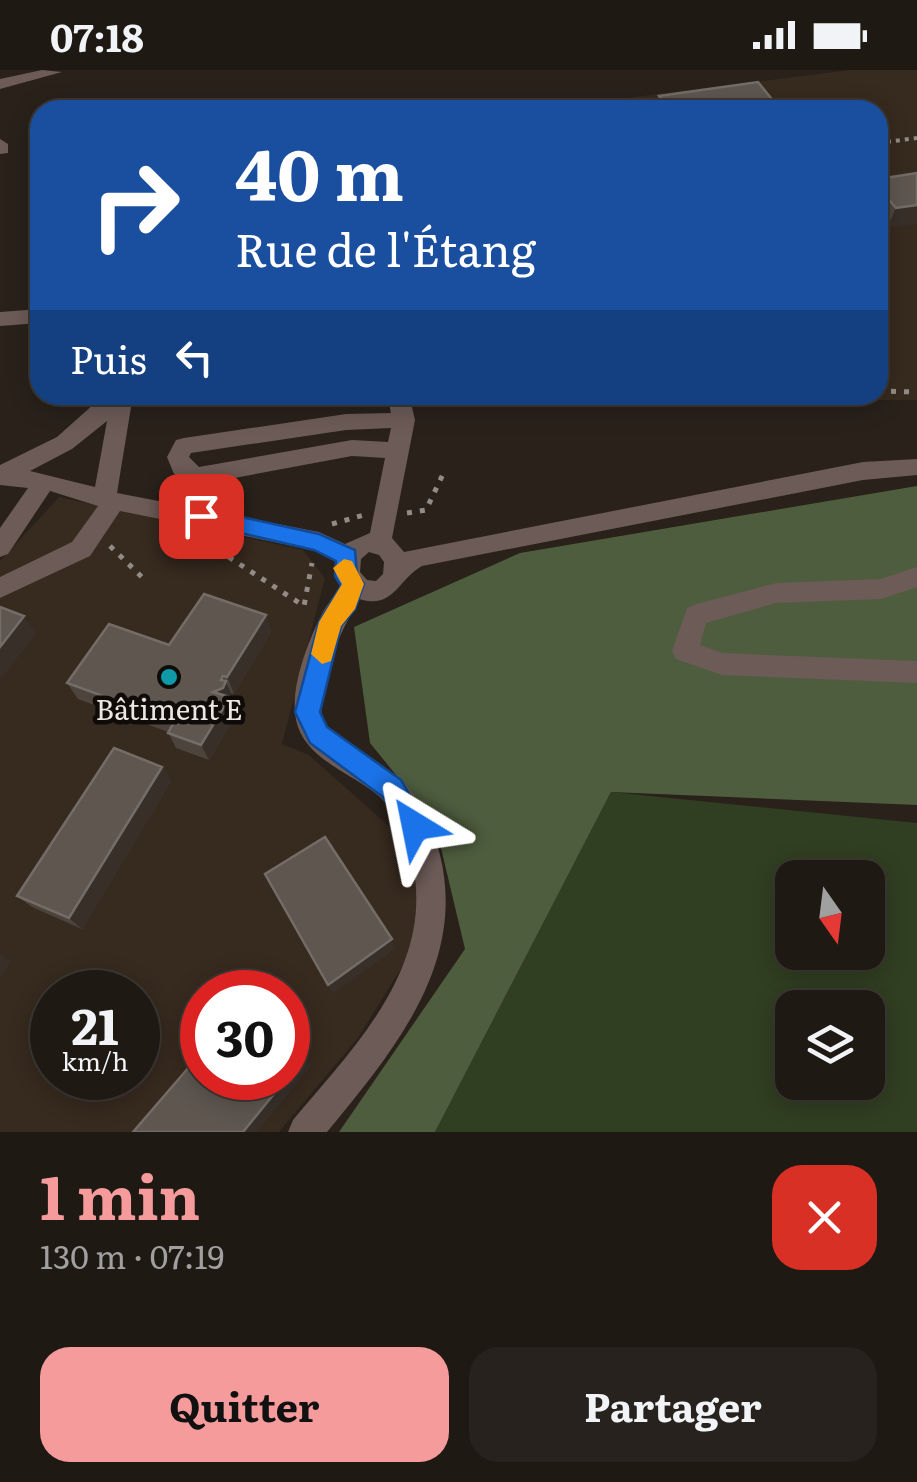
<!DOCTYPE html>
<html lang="fr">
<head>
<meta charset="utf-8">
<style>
  body { margin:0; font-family:Literata,serif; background:#27221d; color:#f1f3f6; height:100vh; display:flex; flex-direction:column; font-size:38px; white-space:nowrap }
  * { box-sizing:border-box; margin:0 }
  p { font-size:32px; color:#a1a0a0 }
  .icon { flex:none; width:55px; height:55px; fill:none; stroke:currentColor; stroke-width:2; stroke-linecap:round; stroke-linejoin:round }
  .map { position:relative; height:1062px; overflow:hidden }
  .details { display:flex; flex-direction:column; background:#1f1914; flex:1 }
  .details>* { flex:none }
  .top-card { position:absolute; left:30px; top:30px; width:858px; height:305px; border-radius:30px; box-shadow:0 5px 25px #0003,0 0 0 2px #3c3834; background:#1a4fa0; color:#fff; overflow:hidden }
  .needle { width:65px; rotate:166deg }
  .buttons { position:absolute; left:775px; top:790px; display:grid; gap:20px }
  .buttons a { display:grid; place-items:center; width:110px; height:110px; border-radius:20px; background:#1f1914; box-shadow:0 5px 25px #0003,0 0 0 2px #3c3834; font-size:50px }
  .speed { position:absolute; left:30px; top:900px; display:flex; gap:20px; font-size:50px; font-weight:700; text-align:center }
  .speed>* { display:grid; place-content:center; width:130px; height:130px; border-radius:50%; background:#1f1914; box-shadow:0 5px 25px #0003,0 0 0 2px #3c3834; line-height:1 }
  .speed small { font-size:25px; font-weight:400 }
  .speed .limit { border:15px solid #d22; background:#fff; color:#111 }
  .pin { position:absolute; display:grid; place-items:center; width:85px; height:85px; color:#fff; margin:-42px; border-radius:20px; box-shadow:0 5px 15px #0006 }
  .me { position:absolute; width:110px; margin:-55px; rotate:325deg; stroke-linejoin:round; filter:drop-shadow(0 0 8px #0008) }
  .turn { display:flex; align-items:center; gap:35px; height:210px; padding:0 40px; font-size:45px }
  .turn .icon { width:130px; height:130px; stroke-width:2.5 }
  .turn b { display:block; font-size:70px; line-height:85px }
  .then { display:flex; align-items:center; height:95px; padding:0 40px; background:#0003; gap:20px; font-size:38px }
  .round { display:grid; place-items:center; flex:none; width:105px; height:105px; border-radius:30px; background:#27221d }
  .overview { display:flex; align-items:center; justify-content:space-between; height:170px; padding:0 40px }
  h1 { font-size:60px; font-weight:700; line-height:75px; color:#f59b9c }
  .action { display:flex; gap:20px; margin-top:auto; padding:20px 40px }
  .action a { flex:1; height:115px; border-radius:30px; background:#f59b9c; color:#111; font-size:40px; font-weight:700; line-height:115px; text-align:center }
  .action a+a { background:#27221d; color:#f1f3f6 }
  .status { display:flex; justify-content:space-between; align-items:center; height:70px; padding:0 50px; background:#1f1914; direction:ltr }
  .status svg { height:28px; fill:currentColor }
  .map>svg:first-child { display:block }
  .built { fill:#372a1f; fill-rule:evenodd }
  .green { fill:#303e21; fill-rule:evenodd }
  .forest { fill:#4e5d3e }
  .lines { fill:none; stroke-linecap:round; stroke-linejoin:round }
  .path-far1 { stroke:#938c86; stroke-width:4; stroke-dasharray:4 5; stroke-linecap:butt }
  .path { stroke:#938c86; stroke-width:5; stroke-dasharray:5 8; stroke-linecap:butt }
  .minor { fill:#6c5b57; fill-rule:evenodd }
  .wall { fill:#4d443d }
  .shaded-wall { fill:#372f28 }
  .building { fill:#5e564f; stroke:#746c66; stroke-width:2.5 }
  .route { fill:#1a73e8; stroke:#114b97; stroke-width:2.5 }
  .slow { fill:#f59e0b }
  .culture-dot { fill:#0f9aa8; stroke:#0f0b09; stroke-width:4 }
  .labels { text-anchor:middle; stroke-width:9; stroke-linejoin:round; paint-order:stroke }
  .poi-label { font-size:28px; fill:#ece6e1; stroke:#0f0b09 }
</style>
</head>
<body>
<div class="status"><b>07:18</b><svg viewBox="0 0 49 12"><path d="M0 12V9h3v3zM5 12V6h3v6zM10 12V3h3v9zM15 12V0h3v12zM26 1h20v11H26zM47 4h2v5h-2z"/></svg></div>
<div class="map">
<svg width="917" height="1062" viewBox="0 0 917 1062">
  <rect width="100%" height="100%" fill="#29211a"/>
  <g class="built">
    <polygon points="850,0 917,0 917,330 796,330 792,325 878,325 878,40 601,40 595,32"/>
    <path d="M 59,427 L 303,480 L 325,508 L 282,674 L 309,685 L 410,775 L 424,816 L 420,868 L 358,968 L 279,1062 L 0,1062 L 0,491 ZM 52,922 L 138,922 L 138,1008 L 52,1008 ZM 202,922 L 288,922 L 288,1008 L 202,1008 Z"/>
  </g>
  <path class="green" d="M 611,722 L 917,753 L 917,1062 L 435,1062 ZM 792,808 L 868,808 L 868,882 L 792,882 ZM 792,938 L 868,938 L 868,1012 L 792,1012 Z"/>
  <polygon class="forest" points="917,416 917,735 611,722 435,1062 339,1062 465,879 435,753 370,673 354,557 520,483"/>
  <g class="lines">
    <g class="path-far1">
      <polyline points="771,33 787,40"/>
      <polyline points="645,40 662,33"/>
      <polyline points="878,73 917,68"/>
    </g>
    <g class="path">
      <polyline points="878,321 917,322"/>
      <polyline points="407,443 426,440 444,402"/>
      <polyline points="332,454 364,445"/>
      <polyline points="207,473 304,536 312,493"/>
      <polyline points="110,476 147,512"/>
    </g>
    <g class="minor">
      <polygon points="42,0 62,2 0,19 0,9"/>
      <polygon points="0,69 8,74 8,83 0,84"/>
      <polygon points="40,239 40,253 0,256 0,242"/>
      <path d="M 104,325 L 133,325 L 117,423 L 319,462 L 345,474 L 370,463 L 385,388 L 352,386 L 197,415 L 174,404 L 167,387 L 176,370 L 184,368 L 346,344 L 391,343 L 387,325 L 409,325 L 415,350 L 392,468 L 404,482 L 863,392 L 917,389 L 917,405 L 863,410 L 422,496 C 398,509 394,540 359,529 C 344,556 311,619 324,651 C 337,683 386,691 407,716 C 423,734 434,761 440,785 C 467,894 393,982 327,1062 L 288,1062 L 293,1050 C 355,976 436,896 412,791 C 406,764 395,737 371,720 C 342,699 298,684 295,642 C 292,614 308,571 321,546 C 326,535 335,526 341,514 L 336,492 L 314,480 L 120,441 L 90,486 L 0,528 L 0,507 L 72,472 L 98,436 L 50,421 L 8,484 L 0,487 L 0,458 L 28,418 L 0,415 L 0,395 L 57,367 ZM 107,351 L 95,417 L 30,401 L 72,379 ZM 391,358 L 388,372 L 352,370 L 199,397 L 189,387 L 191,383 L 346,360 ZM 369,482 L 379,485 L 384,492 L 383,504 L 376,511 L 367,510 L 360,502 L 361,489 Z"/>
      <polygon points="917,497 917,517 881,529 776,533 706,553 700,575 722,583 917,591 917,613 722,605 676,589 672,581 687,538 696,534 776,513 881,509"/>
    </g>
  </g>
  <g class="wall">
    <polygon points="659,26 773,40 656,40"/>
    <polygon points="917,103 887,158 878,147 878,109"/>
    <polygon points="266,545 271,562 234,624 231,623 233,627 231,630 237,643 209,690 176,678 168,662 78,629 67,613 169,575"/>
    <polygon points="162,697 171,711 82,859 32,837 17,826"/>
  </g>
  <g class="shaded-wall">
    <polygon points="775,33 773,40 726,40"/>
    <polygon points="917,135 917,154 887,158 896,138"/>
    <polygon points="266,545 271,562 234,624 227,607"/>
    <polygon points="24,546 36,563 2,608 0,606 0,577"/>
    <polygon points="223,606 233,627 231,630 237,643 209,690 201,675 213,622"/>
    <polygon points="162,697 171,711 82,859 69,848"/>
    <polygon points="392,869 395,879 333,924 328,915"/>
    <polygon points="0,884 11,891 0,909"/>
    <polygon points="303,988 311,996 257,1062 243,1062"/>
  </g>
  <g class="building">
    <polygon points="758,12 775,33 726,40 669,40 659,26"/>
    <polygon points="917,103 917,135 896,138 878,117 878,109"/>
    <polygon points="204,524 266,545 227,607 223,606 221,610 226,611 223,618 213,622 230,627 201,675 168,663 174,652 67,613 109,554 169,575"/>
    <polygon points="0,537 24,546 0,577"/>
    <polygon points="114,678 162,697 69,848 17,826"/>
    <polygon points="325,767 392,869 328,915 265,804"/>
    <polygon points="288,972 303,988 288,1007"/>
    <polygon points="202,982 202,1008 287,1008 243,1062 133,1062"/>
  </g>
  <polygon class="route" points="201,438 319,464 355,480 357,504 364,514 355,539 341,556 320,642 327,657 401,710 428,756 425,765 415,769 406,765 383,727 310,673 295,642 319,552 341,516 335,506 336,491 314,480 193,452 193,441"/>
  <polygon class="slow" points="344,489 352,491 364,514 355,539 341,556 331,591 322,594 311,584 319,552 342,514 333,498"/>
  <circle class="culture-dot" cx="169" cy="607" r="10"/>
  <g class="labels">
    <g class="poi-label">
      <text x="169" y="650">Bâtiment E</text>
    </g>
  </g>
</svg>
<div class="buttons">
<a><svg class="needle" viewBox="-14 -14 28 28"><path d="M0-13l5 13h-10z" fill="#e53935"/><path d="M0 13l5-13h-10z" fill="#a1a0a0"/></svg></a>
<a><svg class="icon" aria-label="layers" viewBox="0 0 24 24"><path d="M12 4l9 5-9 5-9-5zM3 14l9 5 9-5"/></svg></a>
</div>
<div class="speed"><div>21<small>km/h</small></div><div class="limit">30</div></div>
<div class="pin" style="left:201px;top:446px;background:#d93025"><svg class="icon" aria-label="arrive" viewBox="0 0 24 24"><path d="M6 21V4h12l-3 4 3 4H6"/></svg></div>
<svg class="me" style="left:415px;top:756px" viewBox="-20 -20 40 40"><path d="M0-17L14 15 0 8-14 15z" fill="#1a73e8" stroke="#fff" stroke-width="4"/></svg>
<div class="top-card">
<div class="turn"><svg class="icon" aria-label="right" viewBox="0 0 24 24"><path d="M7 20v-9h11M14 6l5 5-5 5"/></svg><div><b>40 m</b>Rue de l'Étang</div></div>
<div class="then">Puis<svg class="icon" aria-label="left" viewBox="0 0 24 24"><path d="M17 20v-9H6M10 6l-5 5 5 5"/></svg></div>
</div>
</div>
<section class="details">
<div class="overview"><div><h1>1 min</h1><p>130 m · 07:19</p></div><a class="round" style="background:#d93025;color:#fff"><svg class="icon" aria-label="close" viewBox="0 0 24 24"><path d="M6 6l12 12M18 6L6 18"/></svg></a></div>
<div class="action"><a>Quitter</a><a>Partager</a></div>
</section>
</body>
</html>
